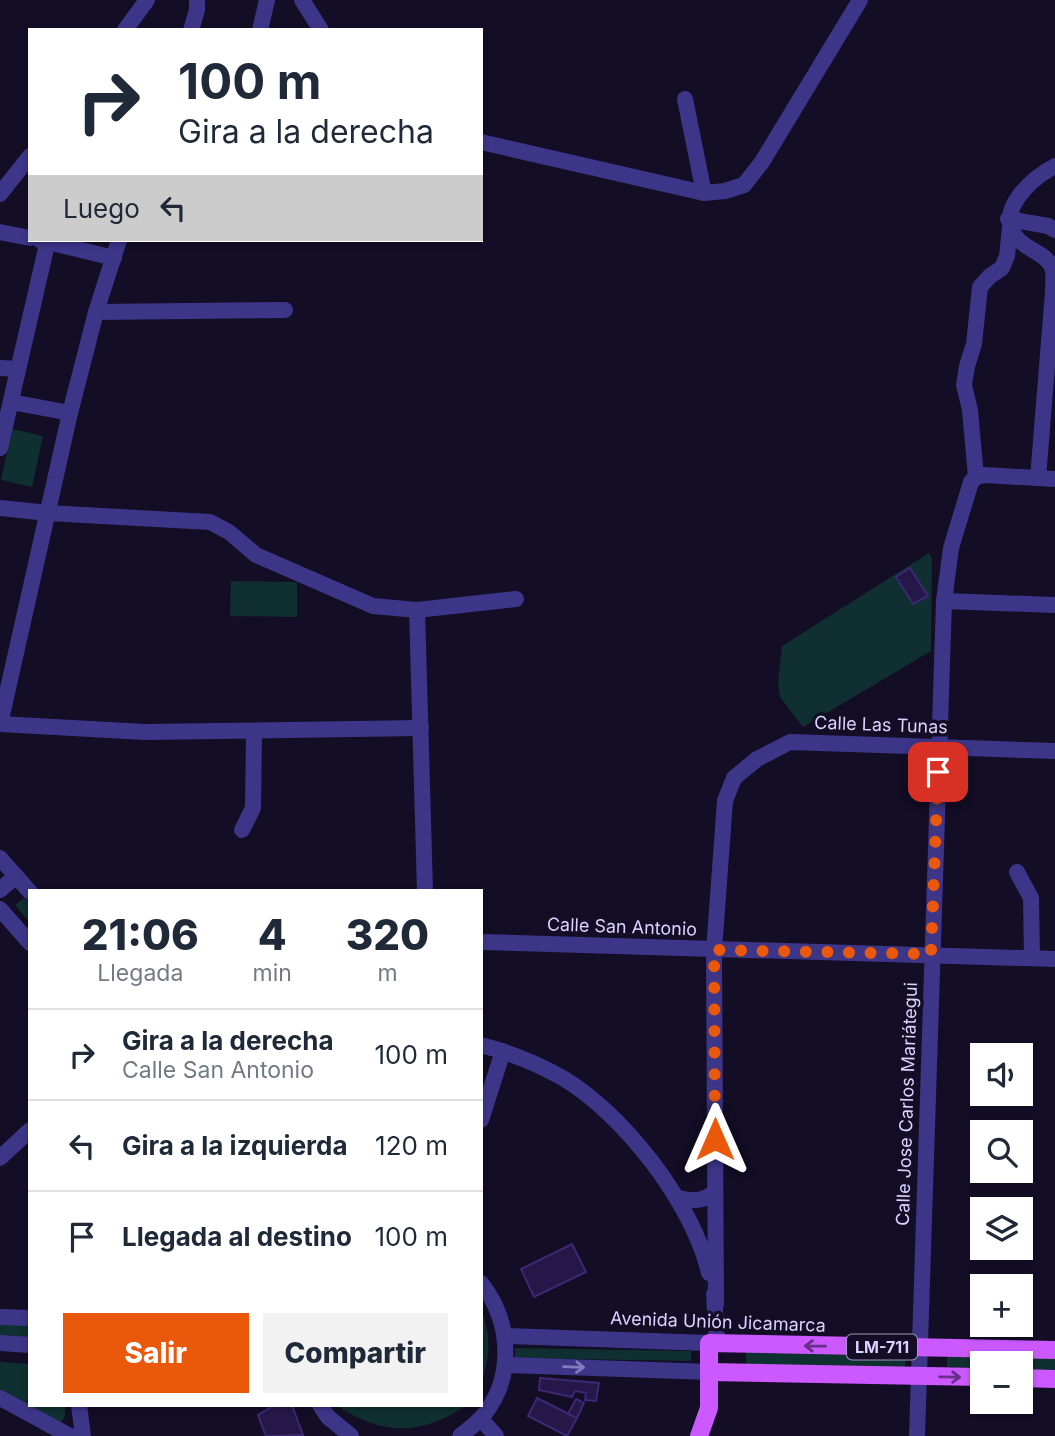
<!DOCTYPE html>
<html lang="es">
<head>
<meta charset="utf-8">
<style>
  body { margin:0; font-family:Inter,sans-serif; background:#f2f2f3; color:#1f2937; height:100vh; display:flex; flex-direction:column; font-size:26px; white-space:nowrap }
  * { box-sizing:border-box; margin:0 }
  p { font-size:23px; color:#747a83 }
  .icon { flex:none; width:38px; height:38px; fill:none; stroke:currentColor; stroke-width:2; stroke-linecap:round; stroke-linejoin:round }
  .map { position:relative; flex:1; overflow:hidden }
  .side { position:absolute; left:28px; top:889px; width:455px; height:518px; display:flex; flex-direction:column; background:#fff; border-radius:0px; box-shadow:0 2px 5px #0004 }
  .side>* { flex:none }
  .guide { position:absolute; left:28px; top:28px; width:455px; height:214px; border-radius:0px; box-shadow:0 2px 5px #0004; background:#fff; color:#1f2937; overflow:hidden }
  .buttons { position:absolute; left:970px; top:1043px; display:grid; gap:14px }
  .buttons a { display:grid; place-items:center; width:63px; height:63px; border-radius:0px; background:#fff; box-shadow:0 2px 5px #0004; font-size:35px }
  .pin { position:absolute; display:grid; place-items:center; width:60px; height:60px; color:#fff; margin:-30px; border-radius:14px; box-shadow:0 4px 10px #0006 }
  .me { position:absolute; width:77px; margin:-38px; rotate:0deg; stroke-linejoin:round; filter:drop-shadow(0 0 5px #0008) }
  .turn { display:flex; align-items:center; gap:24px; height:147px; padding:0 35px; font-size:32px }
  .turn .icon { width:91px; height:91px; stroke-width:2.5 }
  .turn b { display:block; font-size:49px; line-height:60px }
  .then { display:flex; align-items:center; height:66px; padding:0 35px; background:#0003; gap:14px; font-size:26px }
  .eta { display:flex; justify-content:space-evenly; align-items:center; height:119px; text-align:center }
  .eta b { font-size:42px; font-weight:800; line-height:49px }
  .primary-button { display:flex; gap:14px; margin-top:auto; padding:14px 35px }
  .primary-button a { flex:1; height:80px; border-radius:0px; background:#ea580c; color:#fff; font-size:28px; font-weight:800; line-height:80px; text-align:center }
  .primary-button a+a { background:#f2f2f3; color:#1f2937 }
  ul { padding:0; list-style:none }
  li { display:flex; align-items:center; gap:21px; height:91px; padding:0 35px; border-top:2px solid #e0e1e3 }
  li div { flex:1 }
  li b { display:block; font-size:26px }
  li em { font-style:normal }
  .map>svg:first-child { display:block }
  .green { fill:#102f30 }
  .building { fill:#251848; stroke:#3c2875; stroke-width:2 }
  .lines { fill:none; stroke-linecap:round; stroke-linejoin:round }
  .minor { stroke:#3d3588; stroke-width:16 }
  .major { stroke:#cb59ff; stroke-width:18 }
  .oneway { stroke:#662f88 }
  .oneway2 { stroke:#847cbe }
  .route { stroke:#ea580c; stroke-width:12; stroke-dasharray:0 21.6 }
  .labels { text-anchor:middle; stroke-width:7; stroke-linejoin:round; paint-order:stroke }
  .shield { fill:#130d26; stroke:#9e97be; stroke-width:2 }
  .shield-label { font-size:16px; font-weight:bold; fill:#dad2ff }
  .street-label { font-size:18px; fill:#dad2ff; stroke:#130d26 }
</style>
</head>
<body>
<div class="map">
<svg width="1055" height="1436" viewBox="0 0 1055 1436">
  <rect width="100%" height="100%" fill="#130d26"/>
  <g class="green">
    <polygon points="12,429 43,436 32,487 1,480"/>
    <polygon points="929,553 932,558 931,651 803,727 780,697 778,682 782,646"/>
    <polygon points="231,581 297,582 297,617 230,616"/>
    <polygon points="24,898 30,904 30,923 15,905"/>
    <path d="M 481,1311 C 492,1335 490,1359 481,1383 Z"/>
    <polygon points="0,1324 30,1325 30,1339 0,1337"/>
    <polygon points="515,1348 691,1351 691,1361 515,1358"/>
    <polygon points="746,1351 906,1356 905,1369 746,1364"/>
    <polygon points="947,1354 1055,1358 1055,1371 1020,1370 1020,1363 982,1363 982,1368 947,1367"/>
    <polygon points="0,1362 30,1364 30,1405 65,1405 65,1417 62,1421 57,1422 0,1391"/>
    <path d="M 336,1405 L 467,1405 C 421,1436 382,1436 336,1405 Z"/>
  </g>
  <g class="building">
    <polygon points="910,568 928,596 913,604 896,577"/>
    <polygon points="572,1244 586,1272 534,1297 521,1269"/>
    <polygon points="540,1378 599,1383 596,1401 585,1400 586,1393 575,1391 572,1397 539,1390"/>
    <polygon points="537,1398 577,1418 567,1436 528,1416"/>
    <polygon points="576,1399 584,1403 577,1418 568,1414"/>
    <polygon points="275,1405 292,1405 303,1435 266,1436 258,1415"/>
  </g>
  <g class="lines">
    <g class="minor">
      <polyline points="302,0 321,30"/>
      <polyline points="125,30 147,0"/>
      <polyline points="191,30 197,10 197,0"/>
      <polyline points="260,30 267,0"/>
      <polyline points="685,99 704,193"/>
      <polyline points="481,142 704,193 725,191 744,185 762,162 860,0"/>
      <polyline points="0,194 30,156"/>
      <polyline points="1008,219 1048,226 1055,230"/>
      <polyline points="0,232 30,238"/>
      <polyline points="40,240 114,258"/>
      <polyline points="96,312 285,310"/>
      <polyline points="0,368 18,369"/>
      <polyline points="11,402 70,413"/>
      <polyline points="0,448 48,240"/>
      <polyline points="976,477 970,410 964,385 967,366 974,344 980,287 990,276 1002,268 1007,256 1010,228"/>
      <path d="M 1038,478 L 1053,292 C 1053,284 1055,272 1051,265 C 1043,252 1027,250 1017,238 C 994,211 1032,178 1055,166"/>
      <polyline points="0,508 48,513 210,522 229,532 256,555 373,606 417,610 516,599"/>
      <polyline points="944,601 1055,605"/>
      <polyline points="417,610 425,891"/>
      <polyline points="0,724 70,413 96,312 119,240"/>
      <polyline points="0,724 145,732 421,728"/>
      <polyline points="242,830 253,808 254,732"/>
      <polyline points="0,858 30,892"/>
      <polyline points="1017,872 1031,898 1032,958"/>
      <polyline points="0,890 16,876"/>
      <polyline points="0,909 30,943"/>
      <polyline points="481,942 1055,959"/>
      <path d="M 481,1045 C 508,1052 536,1063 561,1077 C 622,1112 693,1203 709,1273"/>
      <polyline points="481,1120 503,1051"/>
      <polyline points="0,1158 30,1130"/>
      <path d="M 678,1198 C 693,1201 703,1202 715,1192"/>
      <polyline points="714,1294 717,1343"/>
      <polyline points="716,1304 714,950 725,801 734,778 757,759 790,742 1055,751"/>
      <polyline points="0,1317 30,1318"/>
      <polyline points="506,1336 709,1343"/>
      <polyline points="0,1343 30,1345"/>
      <polyline points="506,1365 710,1372"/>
      <polyline points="0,1398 70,1436"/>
      <polyline points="79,1405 83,1436"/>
      <polyline points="320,1405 328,1417 351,1436"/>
      <polyline points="481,1419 496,1436"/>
      <path d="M 460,1436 C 467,1430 475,1425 481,1418 C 515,1380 512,1322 481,1283"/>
      <polyline points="917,1436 944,601 951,548 971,482 976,477 984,475 1055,479"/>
    </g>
    <g class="major">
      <polyline points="710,1372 982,1377"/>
      <polyline points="1020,1378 1055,1379"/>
      <polyline points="699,1436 709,1408 709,1343 1055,1350"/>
    </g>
  </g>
  <defs><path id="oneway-shaft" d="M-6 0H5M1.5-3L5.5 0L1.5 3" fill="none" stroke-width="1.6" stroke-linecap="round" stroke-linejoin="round" transform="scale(1.75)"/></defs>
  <g class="oneway">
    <use href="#oneway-shaft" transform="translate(815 1346) rotate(-179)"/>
    <use href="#oneway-shaft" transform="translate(950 1377) rotate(1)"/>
  </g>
  <use class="oneway2" href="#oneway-shaft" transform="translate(574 1367) rotate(2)"/>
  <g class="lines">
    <polyline class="route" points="715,1139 714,950 931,954 938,772"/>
  </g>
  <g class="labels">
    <rect class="shield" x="847" y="1334.5" width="70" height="25" rx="5"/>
    <g class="shield-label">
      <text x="882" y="1353">LM-711</text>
    </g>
    <g class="street-label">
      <text transform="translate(881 725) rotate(2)" y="6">Calle Las Tunas</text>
      <text transform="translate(622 927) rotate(2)" y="6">Calle San Antonio</text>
      <text transform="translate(907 1104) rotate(-88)" y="6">Calle Jose Carlos Mariátegui</text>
      <text transform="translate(718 1322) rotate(2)" y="6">Avenida Unión Jicamarca</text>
    </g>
  </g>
</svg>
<div class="buttons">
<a><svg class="icon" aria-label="sound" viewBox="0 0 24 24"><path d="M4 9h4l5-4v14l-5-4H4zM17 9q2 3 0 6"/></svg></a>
<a><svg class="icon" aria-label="search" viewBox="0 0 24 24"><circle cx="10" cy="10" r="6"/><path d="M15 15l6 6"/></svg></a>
<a><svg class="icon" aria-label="layers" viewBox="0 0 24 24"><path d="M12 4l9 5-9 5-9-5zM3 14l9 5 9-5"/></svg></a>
<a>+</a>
<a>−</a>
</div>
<div class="pin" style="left:938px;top:772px;background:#d93025"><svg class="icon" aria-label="arrive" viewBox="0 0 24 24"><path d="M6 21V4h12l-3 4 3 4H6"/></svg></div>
<svg class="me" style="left:715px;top:1139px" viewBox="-20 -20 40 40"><path d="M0-17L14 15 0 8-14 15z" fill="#ea580c" stroke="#fff" stroke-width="4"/></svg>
<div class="guide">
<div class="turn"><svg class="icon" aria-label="right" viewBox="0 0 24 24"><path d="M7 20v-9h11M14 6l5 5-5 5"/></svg><div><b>100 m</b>Gira a la derecha</div></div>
<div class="then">Luego<svg class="icon" aria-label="left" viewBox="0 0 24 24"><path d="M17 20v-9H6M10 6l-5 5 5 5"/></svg></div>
</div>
<section class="side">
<div class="eta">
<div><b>21:06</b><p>Llegada</p></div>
<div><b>4</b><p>min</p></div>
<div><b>320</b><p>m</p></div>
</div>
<ul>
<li><svg class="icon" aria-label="right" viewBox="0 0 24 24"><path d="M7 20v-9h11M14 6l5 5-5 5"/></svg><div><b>Gira a la derecha</b><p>Calle San Antonio</p></div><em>100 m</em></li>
<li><svg class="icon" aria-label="left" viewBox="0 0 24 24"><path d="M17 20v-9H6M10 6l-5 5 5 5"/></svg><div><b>Gira a la izquierda</b></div><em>120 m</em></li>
<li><svg class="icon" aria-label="arrive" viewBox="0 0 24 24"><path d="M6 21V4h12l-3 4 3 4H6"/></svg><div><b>Llegada al destino</b></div><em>100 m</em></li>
</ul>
<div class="primary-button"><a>Salir</a><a>Compartir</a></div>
</section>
</div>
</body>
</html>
